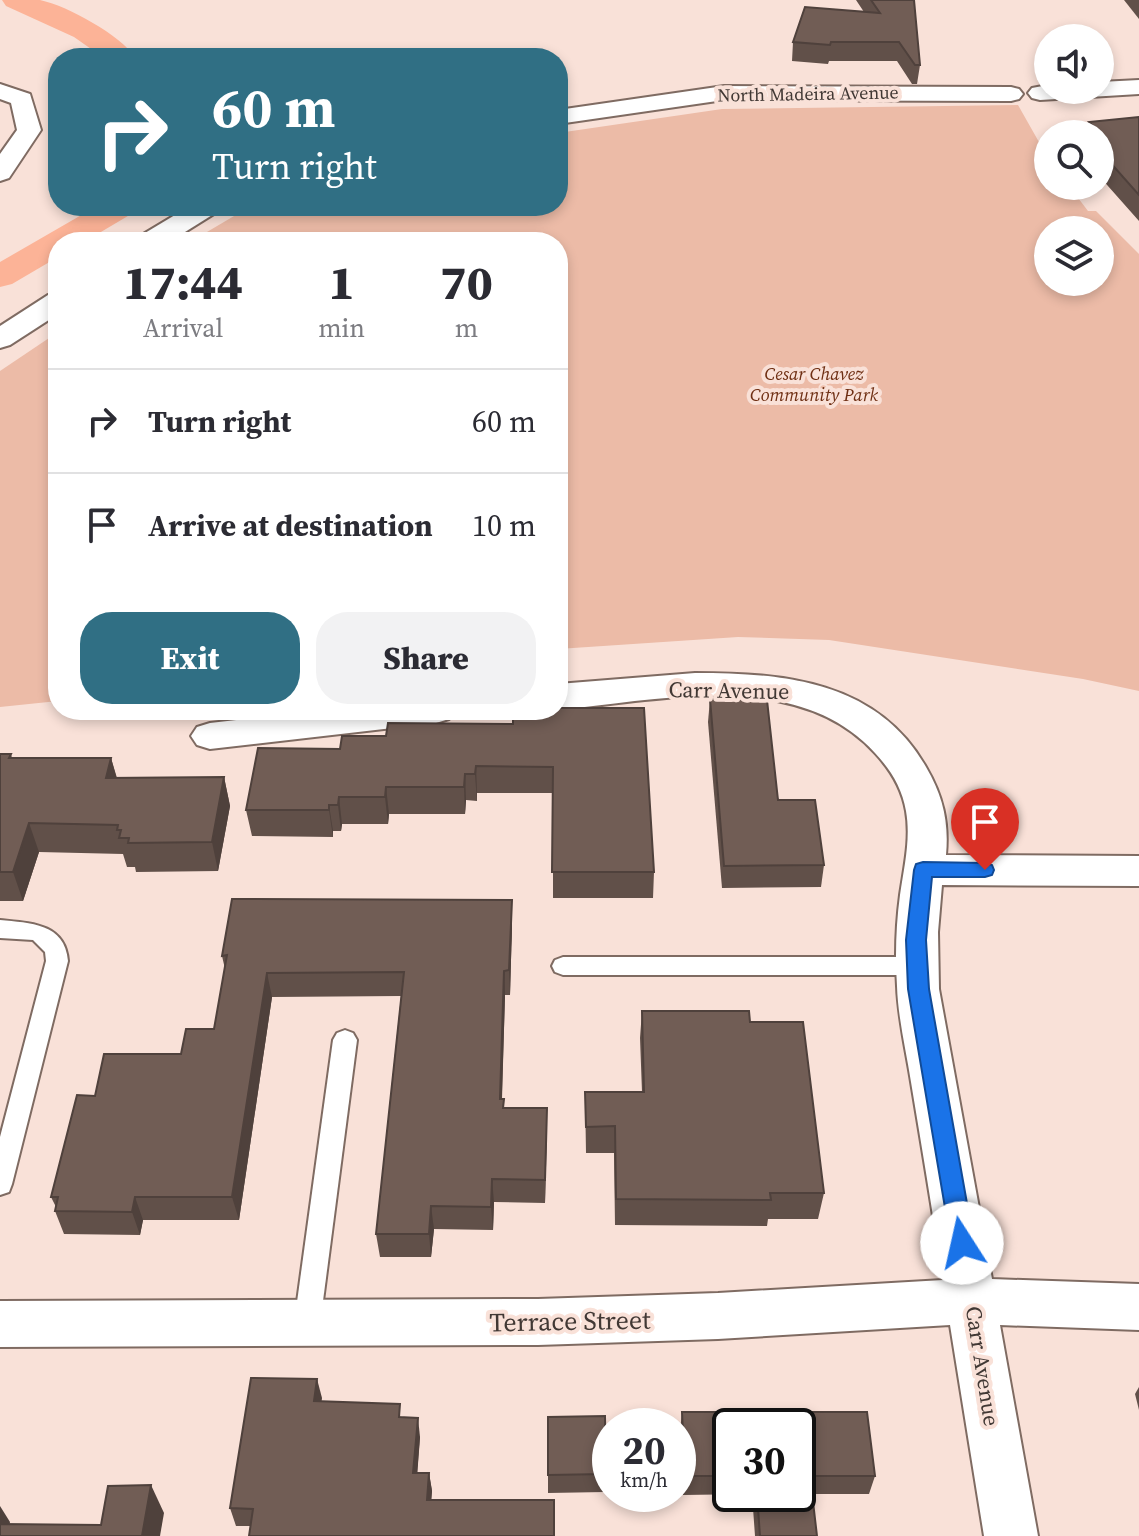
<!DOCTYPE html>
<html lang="en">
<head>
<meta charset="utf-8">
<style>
  body { margin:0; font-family:"Source Serif 4",serif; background:#f2f2f3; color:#2b2b33; height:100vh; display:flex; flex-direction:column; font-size:30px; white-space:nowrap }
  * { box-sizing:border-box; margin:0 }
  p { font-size:26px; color:#7c7c81 }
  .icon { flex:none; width:44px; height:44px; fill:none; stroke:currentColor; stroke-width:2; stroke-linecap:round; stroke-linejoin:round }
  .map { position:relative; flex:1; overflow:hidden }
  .sheet { position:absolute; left:48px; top:232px; width:520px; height:488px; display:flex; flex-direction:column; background:#fff; border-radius:32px; box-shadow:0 4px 12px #0003 }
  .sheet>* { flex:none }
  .banner { position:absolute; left:48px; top:48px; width:520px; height:168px; border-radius:32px; box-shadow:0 4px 12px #0003; background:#306f84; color:#fff; overflow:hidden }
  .tools { position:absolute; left:1034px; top:24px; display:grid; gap:16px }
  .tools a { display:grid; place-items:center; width:80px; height:80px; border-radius:50%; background:#fff; box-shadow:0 4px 12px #0003; font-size:40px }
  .speed { position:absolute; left:592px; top:1408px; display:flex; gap:16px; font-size:40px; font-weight:700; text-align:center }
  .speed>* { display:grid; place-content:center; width:104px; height:104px; border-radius:50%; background:#fff; box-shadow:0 4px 12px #0003; line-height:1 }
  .speed small { font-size:20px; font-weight:400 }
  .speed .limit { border:4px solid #111; border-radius:12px; background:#fff; color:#111 }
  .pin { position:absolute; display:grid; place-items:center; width:68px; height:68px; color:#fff; margin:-82px -34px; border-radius:50% 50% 50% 0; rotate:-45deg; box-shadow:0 0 8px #0007 }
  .pin .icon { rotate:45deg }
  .me { position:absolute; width:88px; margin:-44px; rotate:350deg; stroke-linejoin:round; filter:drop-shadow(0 0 6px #0008) }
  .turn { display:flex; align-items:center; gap:28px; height:168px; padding:0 32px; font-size:36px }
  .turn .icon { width:104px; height:104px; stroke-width:2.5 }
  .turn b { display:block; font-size:56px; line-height:68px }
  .eta { display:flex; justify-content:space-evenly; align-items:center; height:136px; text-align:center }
  .eta b { font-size:48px; font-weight:800; line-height:56px }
  .primary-button { display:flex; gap:16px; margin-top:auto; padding:16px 32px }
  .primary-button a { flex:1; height:92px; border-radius:32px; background:#306f84; color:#fff; font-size:32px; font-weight:800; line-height:92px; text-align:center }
  .primary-button a+a { background:#f2f2f3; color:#2b2b33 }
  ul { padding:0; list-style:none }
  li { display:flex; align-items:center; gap:24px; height:104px; padding:0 32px; border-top:2px solid #e1e1e2 }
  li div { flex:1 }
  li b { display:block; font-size:30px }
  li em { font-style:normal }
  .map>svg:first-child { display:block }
  .green { fill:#ecbba7; fill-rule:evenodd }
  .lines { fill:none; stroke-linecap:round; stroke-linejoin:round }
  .canal { fill:#fcb397; fill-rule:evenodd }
  .lane-casing { stroke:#7f6b62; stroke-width:4 }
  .street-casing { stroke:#7f6b62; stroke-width:4 }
  .lane { fill:#fff; fill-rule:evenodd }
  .street { fill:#fff; fill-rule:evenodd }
  .wall { fill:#615049; fill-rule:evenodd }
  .shaded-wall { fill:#4f413c }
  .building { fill:#715d55; stroke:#4f413c; stroke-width:2 }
  .route { fill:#1a73e8; stroke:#114b97; stroke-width:2 }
  .labels { text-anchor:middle; stroke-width:8; stroke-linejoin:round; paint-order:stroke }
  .far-street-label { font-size:18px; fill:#413834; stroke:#f9e1d8 }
  .far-park-label { font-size:18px; font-style:italic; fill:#6f2f13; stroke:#f9e1d8 }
  .street-label { font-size:22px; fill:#413834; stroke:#f9e1d8 }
  .near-street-label { font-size:26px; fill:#413834; stroke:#f9e1d8 }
</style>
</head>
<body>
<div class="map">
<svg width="1139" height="1536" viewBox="0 0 1139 1536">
  <rect width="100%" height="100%" fill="#f9e1d8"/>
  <g class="green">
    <path d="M 1018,105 L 1048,158 L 1048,186 L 1069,186 L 1088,211 L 1096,211 L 1139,254 L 1139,691 L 1083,679 L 829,640 L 738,637 L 558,649 L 558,242 L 190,242 L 251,206 L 558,206 L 558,133 L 722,109 ZM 1048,230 L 1100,230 L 1100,282 L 1048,282 Z"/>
    <polygon points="58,332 58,701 0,707 0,371"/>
  </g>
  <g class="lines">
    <g class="canal">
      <path d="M 2,0 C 14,0 28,0 40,0 C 68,6 120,35 136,58 L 104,58 L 74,37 L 6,6 Z"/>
      <polygon points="97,206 138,206 133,213 84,242 58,242 58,257 12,284 0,287 0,262"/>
    </g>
    <defs>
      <g id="lane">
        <path d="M 0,920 C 30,923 65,923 68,961 L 12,1184 L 9,1192 L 0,1195 L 0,1137 L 46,961 L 45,952 L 33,940 L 0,938 Z"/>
        <polygon points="563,957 917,957 925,960 928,966 925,972 917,975 563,975 555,972 552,966 555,960"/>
        <polygon points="345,1030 353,1033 357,1040 320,1324 316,1333 307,1336 298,1333 294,1324 333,1040 337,1033"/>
      </g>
      <g id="street">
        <polygon points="1139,80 1139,94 1040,100 1032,98 1028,93 1032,88 1048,85 1048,90 1100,90 1100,82"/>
        <polygon points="0,84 30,94 41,130 9,178 0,181 0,154 17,130 11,103 0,99"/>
        <polygon points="724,86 1011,87 1019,89 1023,94 1019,99 1011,101 724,100 558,124 558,110"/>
        <polygon points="190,206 221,206 217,212 169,242 137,242 140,236"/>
        <polygon points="58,293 58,314 10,345 0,348 0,326 48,295"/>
        <path d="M 695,673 C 784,673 877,681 926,767 C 943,796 949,822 946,855 L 1139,856 L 1139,886 L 942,885 L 938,932 L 939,989 L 992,1279 L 1139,1284 L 1139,1330 L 1000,1325 L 1038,1536 L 984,1536 L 950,1325 L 718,1339 L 538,1345 L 0,1347 L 0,1301 L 538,1299 L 718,1293 L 943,1280 C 933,1214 922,1148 911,1082 C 906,1050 898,1018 897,986 C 895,956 896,925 900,895 C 904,867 911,839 906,811 C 902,788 891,770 875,753 C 798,668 660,700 558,710 L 558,684 Z"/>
        <polygon points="323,710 454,710 449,719 436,723 210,749 197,745 191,736 197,727 210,723"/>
      </g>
    </defs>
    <use href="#lane" class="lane-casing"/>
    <use href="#street" class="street-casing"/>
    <use href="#lane" class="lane"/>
    <use href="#street" class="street"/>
  </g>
  <g class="wall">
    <polygon points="856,0 914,0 920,65 917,84 912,84 897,61 829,61 828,64 792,61 793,42 864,12"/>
    <polygon points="1124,0 1139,0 1139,19"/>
    <polygon points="1139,117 1139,221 1100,177 1100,134 1086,134 1089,122"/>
    <polygon points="710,699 824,865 821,887 722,888 708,722"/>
    <polygon points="513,724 654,872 653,898 553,898 553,793 477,793 477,801 466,800 465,814 389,814 388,824 342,824 341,831 333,831 333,837 252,836 246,810 340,749 386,736"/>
    <polygon points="0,754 11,754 12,758 111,758 117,778 224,777 230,806 218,871 136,872 135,867 127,867 123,854 39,852 23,901 0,901"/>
    <polygon points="512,900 512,925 510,995 505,995 502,1099 504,1108 547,1108 545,1203 494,1202 493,1230 434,1229 431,1257 380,1257 376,1234 401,996 272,997 239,1220 143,1220 140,1235 64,1234 55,1211 56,1207 51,1197 95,1096 181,1054 214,1029 225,969 222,956"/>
    <polygon points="642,1011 750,1022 824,1193 818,1219 768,1219 767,1226 615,1225 614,1153 586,1153 585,1092 642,1092 640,1038"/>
    <polygon points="317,1379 321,1401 402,1417 420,1437 417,1473 429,1473 432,1491 431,1500 251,1526 236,1526 230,1508"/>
    <polygon points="1139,1387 1139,1410 1135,1394"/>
    <path d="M 682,1412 L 867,1412 L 875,1476 L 869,1494 L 812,1494 L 817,1536 L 755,1536 L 752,1494 L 683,1495 L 680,1431 ZM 730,1426 L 798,1426 L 798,1494 L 730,1494 Z"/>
    <polygon points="548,1417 606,1474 605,1492 548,1493"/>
  </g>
  <g class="shaded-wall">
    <polygon points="111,758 119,787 106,778"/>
    <polygon points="476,766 477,793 477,801 475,774"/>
    <polygon points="465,774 466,800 465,814 464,787"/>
    <polygon points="224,777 230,806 218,871 212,842"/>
    <polygon points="386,787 389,814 388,824 385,797"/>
    <polygon points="339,797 342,824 341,831 338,805"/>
    <polygon points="329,805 333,831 333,837 329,810"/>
    <polygon points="29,823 39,852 23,901 13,872"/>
    <polygon points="512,900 512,925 510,995 509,970"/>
    <polygon points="504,971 505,995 501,1123 500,1099"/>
    <polygon points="267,973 272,997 239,1220 232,1197"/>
    <polygon points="547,1108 547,1132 545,1203 545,1180"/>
    <polygon points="492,1179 494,1202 493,1230 491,1207"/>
    <polygon points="135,1197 143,1220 140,1235 132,1212"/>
    <polygon points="431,1206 434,1229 431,1257 429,1234"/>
    <polygon points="317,1379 322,1398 319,1420 314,1401"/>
    <polygon points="418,1418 420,1437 416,1491 413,1473"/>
    <polygon points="429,1473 432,1491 430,1518 427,1500"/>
    <polygon points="151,1485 164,1513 160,1536 142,1536"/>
    <polygon points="0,1506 10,1522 7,1536 0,1536"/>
  </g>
  <g class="building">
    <polygon points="871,0 914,0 920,65 915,65 899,42 831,42 830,45 793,42 805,7 880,13"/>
    <polygon points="1139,117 1139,195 1100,151 1100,134 1098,134 1100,134 1089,122"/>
    <polygon points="710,699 767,700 778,800 815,800 824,865 724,866"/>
    <polygon points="558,708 644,708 654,872 552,872 553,767 476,766 475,774 465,774 464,787 386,787 385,797 339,797 338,805 329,805 329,810 246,810 258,748 340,749 342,736 386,736 388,723 513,724 513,710 558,710"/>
    <polygon points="0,754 11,754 9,758 111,758 106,778 224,777 212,842 128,843 129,838 119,838 121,830 117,830 118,825 29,823 13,872 0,872"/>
    <polygon points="232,899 512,900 509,970 504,971 500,1099 504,1099 503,1108 547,1108 545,1180 492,1179 491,1207 431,1206 429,1234 376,1234 404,972 267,973 232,1197 135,1197 132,1212 55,1211 58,1197 51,1197 77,1095 95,1096 104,1054 181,1054 186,1029 214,1029 227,955 222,956"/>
    <polygon points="642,1011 749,1011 750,1022 803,1022 824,1193 770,1193 771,1200 616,1199 615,1126 586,1127 585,1092 644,1092"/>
    <polygon points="251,1378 317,1379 314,1401 400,1404 399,1417 418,1418 413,1473 429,1473 427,1500 554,1500 554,1536 249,1536 253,1509 230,1508"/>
    <polygon points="682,1412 867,1412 875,1476 810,1476 817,1536 760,1536 757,1494 798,1494 798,1426 730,1426 730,1476 685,1476"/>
    <polygon points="605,1416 606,1474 548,1475 548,1417"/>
    <polygon points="151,1485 142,1536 0,1536 0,1524 101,1525 108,1486"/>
  </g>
  <polygon class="route" points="923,862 985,863 992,865 994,870 992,875 985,877 932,877 926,940 929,989 974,1243 971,1250 962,1253 954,1250 951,1243 908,989 906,940 914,870 916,864"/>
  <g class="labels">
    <g class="far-street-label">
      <text transform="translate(808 94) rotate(-1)" y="6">North Madeira Avenue</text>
    </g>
    <g class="far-park-label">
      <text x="814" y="380">Cesar Chavez<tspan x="814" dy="21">Community Park</tspan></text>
    </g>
    <g class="street-label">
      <text transform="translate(729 690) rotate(1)" y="8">Carr Avenue</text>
      <text transform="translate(983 1366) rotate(81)" y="8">Carr Avenue</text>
    </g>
    <g class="near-street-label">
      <text transform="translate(570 1321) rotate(-1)" y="9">Terrace Street</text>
    </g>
  </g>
</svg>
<div class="tools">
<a><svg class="icon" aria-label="sound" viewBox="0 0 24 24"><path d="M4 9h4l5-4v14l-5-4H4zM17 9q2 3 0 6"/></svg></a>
<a><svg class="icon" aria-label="search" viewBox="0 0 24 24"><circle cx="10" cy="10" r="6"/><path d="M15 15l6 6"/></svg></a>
<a><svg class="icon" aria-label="layers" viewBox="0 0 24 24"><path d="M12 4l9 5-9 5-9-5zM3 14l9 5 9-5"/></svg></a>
</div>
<div class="speed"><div>20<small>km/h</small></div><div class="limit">30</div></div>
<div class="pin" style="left:985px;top:870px;background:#d93025"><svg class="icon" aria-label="arrive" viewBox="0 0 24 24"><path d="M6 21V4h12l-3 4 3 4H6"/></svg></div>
<svg class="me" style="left:962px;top:1243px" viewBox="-20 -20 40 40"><circle r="19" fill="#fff"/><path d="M0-13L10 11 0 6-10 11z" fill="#1a73e8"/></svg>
<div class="banner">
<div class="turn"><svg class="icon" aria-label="right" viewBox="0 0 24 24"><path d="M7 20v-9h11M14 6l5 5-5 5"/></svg><div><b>60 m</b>Turn right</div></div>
</div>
<section class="sheet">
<div class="eta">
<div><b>17:44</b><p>Arrival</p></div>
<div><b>1</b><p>min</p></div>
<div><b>70</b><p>m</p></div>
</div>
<ul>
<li><svg class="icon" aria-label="right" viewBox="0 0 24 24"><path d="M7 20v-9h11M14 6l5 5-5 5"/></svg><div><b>Turn right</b></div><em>60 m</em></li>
<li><svg class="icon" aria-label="arrive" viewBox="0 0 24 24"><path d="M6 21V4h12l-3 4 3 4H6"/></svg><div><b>Arrive at destination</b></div><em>10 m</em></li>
</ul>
<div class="primary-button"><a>Exit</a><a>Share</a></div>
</section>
</div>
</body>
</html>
